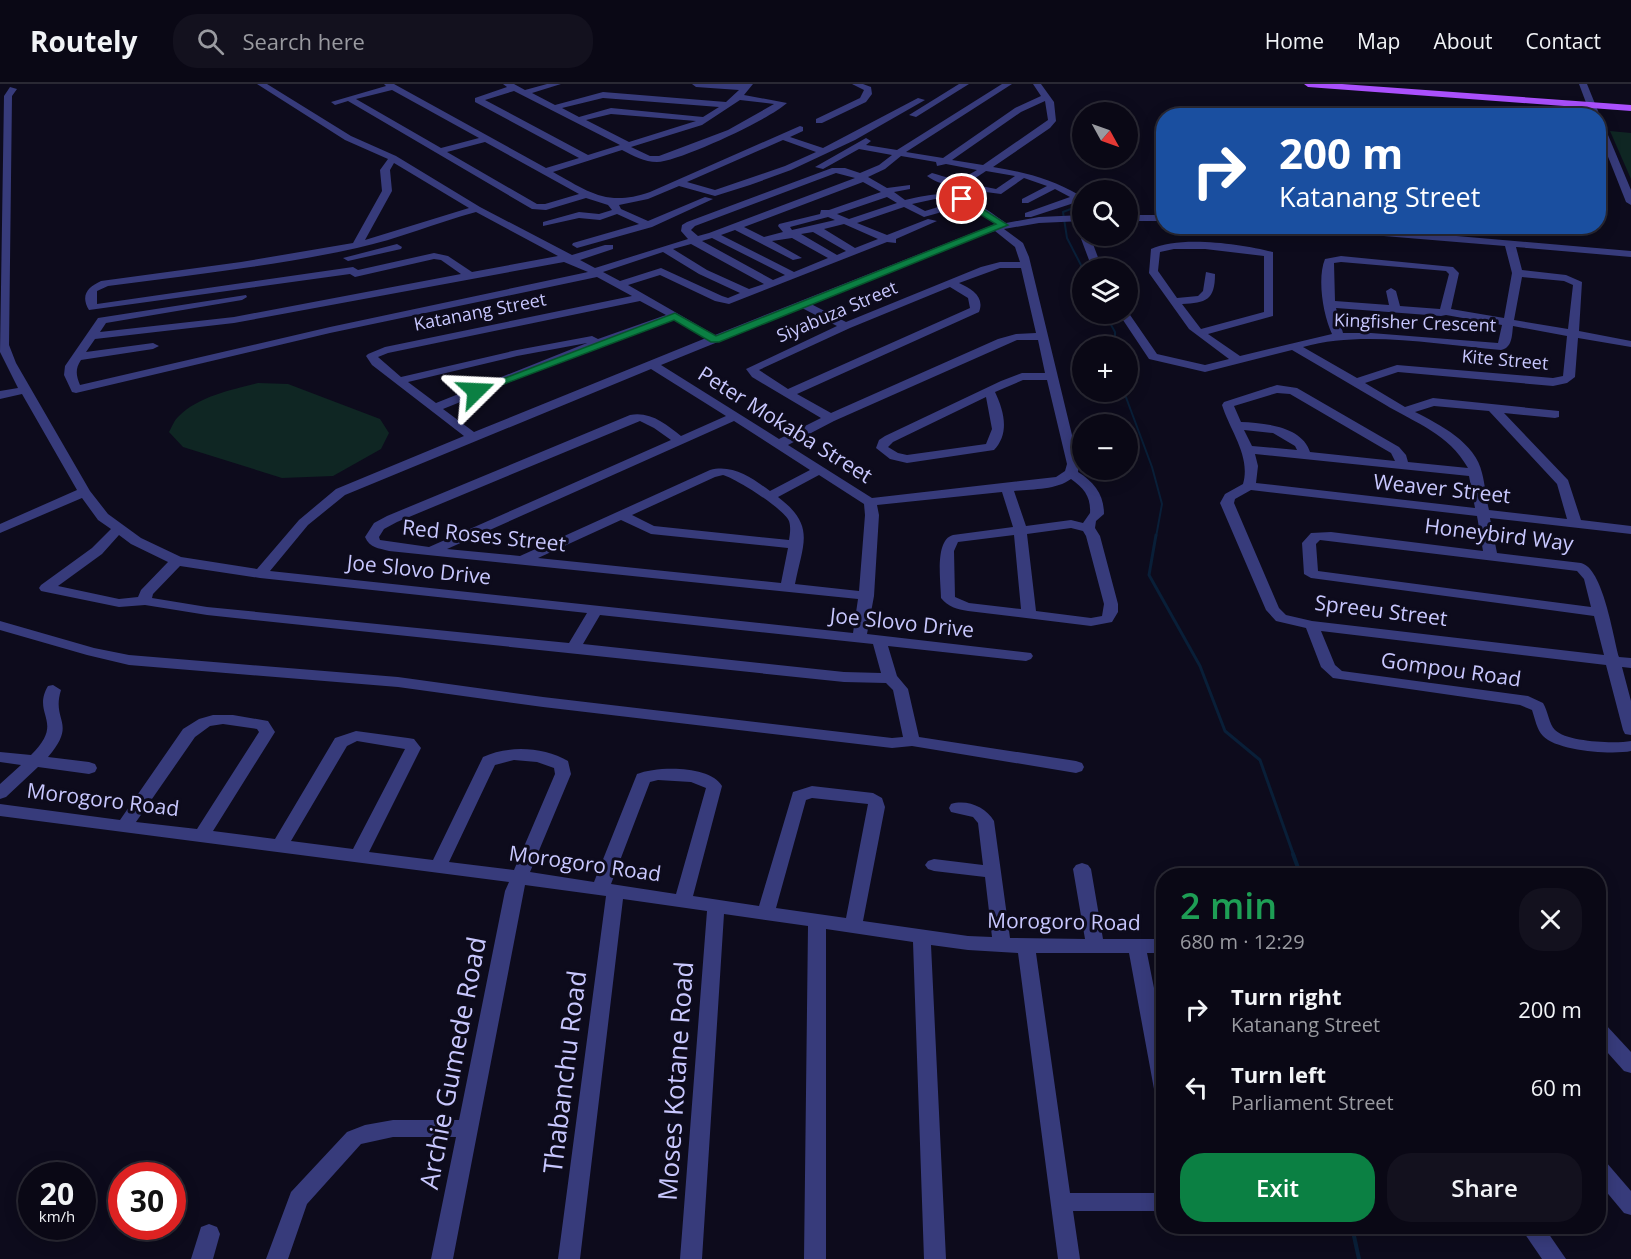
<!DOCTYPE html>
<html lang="en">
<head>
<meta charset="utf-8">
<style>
  body { margin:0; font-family:"Open Sans",sans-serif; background:#13111e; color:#f1f3f6; height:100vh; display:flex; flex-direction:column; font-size:22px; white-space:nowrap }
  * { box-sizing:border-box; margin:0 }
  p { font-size:20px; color:#999aa0 }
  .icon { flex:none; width:33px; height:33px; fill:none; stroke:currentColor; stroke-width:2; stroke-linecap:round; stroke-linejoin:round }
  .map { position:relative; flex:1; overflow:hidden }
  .panel { position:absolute; left:1156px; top:784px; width:450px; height:366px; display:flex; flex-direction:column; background:#0a0815; border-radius:24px; box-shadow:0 3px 15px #0003,0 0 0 2px #2a2934 }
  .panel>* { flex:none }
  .guide { position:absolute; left:1156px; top:24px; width:450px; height:126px; border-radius:24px; box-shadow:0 3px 15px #0003,0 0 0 2px #2a2934; background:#1a4fa0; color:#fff; overflow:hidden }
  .needle { width:39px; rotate:130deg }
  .tools { position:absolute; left:1072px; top:18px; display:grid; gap:12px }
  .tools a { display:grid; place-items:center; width:66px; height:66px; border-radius:50%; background:#0a0815; box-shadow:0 3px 15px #0003,0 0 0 2px #2a2934; font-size:30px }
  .speed { position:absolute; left:18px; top:1078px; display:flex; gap:12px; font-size:30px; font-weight:700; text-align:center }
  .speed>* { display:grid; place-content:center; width:78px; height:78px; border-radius:50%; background:#0a0815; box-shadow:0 3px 15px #0003,0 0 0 2px #2a2934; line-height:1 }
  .speed small { font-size:15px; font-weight:400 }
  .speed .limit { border:9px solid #d22; background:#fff; color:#111 }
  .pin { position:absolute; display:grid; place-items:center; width:51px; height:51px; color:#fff; margin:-26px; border:3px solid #fff; border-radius:50%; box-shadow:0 2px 6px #0007 }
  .me { position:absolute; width:66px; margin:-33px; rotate:69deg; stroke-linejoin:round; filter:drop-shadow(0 0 4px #0008) }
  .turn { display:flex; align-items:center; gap:21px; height:126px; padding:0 24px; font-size:27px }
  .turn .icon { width:78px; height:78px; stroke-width:2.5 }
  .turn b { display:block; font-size:42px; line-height:51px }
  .round { display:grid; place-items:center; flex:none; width:63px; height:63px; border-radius:24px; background:#13111e }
  .summary { display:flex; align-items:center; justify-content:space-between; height:102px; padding:0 24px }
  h1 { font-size:36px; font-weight:600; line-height:45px; color:#1e9e55 }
  .primary-button { display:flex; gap:12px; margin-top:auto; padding:12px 24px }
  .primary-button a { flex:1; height:69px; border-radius:24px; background:#0b8043; color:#fff; font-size:24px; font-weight:600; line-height:69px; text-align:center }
  .primary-button a+a { background:#13111e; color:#f1f3f6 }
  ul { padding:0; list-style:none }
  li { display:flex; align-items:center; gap:18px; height:78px; padding:0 24px }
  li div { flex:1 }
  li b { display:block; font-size:22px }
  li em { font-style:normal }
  header { display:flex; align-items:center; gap:36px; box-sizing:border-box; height:84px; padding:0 30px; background:#0a0815; border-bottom:2px solid #2a2934 }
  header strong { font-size:28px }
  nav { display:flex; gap:33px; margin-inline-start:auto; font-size:21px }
  .search { width:420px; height:54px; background:#13111e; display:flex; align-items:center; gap:15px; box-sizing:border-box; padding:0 21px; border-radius:24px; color:#999aa0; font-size:22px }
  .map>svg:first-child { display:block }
  .green { fill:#0f2623 }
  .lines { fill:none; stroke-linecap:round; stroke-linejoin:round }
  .stream-far2 { stroke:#091f38; stroke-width:2 }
  .stream-far1 { stroke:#091f38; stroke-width:3 }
  .stream { stroke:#091f38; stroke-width:4 }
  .minor { fill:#373b7b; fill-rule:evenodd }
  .major { fill:#aa50fd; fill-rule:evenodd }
  .route { fill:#0b8043; stroke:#07532c; stroke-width:1.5 }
  .labels { text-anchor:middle; stroke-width:6; stroke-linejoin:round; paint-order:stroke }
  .far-street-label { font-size:18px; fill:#c8c7fe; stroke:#0d0b1c }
  .street-label { font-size:21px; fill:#c8c7fe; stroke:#0d0b1c }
  .near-street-label { font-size:26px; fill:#c8c7fe; stroke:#0d0b1c }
</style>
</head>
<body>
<header>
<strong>Routely</strong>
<div class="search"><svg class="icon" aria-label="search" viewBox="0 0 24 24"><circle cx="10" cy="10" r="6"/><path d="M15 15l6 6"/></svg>Search here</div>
<nav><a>Home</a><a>Map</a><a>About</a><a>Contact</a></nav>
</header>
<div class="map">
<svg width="1631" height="1175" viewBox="0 0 1631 1175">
  <rect width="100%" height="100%" fill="#0d0b1c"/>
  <g class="green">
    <polygon points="1610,47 1631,49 1631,95"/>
    <path d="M 258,299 L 288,300 L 380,335 L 389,349 L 381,365 L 333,392 L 282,394 L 183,363 L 169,348 C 172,343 174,336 179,332 C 199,312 232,306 258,299 Z"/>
  </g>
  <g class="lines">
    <g class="stream-far2">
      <polyline points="1076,123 1063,128 1067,154 1083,185"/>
      <polyline points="1105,230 1115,248 1115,262"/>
      <polyline points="1124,308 1152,383 1162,420 1156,453"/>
    </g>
    <polyline class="stream-far1" points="1156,451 1149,491 1200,582 1225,647 1260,676 1294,772"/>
    <g class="stream">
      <polyline points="1293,770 1301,792"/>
      <polyline points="1352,1143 1359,1175"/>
    </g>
    <g class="minor">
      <path d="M 257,0 L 267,0 L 351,52 L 396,72 L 480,123 L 572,171 L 605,161 L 613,161 L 613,165 L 580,176 L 595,184 L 688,155 L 681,147 L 682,141 L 687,138 L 832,84 L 845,84 L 860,89 L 879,81 L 892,71 L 859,65 L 823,85 L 815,83 L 866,54 L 871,57 L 866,61 L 897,66 L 1002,0 L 1012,0 L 906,68 L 943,74 L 1015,24 L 1041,12 L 1033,0 L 1041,0 L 1054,18 L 1056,37 L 1050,44 L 993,83 C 1024,88 1052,95 1079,111 L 1081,113 L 1074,119 L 1031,133 L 1025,133 L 1025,129 L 1070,113 L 1055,105 L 1028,119 L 1022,119 L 1022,115 L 1047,102 L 1024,94 L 1001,110 L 978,107 L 976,105 L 981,102 L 996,105 L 1015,92 L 986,87 C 968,100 947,107 927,92 L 932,89 C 952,95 958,98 977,86 L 946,80 L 937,82 L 936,78 L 901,72 L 885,85 L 868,93 L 887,104 L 910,101 L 910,105 L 894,108 L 905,116 C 954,104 966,110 1006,139 L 1039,133 L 1083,131 L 1083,137 L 1039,139 L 1004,145 L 1023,159 L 1029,173 L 1079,380 L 1078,388 C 1094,398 1104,410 1104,430 L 1096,437 L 1095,444 L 1100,452 L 1118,520 L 1118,528 L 1112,538 L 1091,542 L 968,527 C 957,525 948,523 941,514 C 941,499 934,456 953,451 L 1013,443 L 1002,408 L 877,421 L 879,431 L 874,512 L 867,550 L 1031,569 L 1033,572 L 1031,575 L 1026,577 L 888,562 L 897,592 L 908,605 L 919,653 L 1076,677 L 1082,679 L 1084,683 L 1082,687 L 1076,689 L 912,662 L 892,664 L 543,623 L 398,603 L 129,581 L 87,571 L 0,546 L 0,537 L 94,564 L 129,571 L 398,593 L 543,613 L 892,654 L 903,653 L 893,606 L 886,599 L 844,598 L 207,531 L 145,521 L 119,523 L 41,507 L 39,504 L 41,501 L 92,464 L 111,445 L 98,436 L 82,414 L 0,449 L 0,440 L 77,406 L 22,310 L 0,315 L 0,307 L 18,304 L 0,268 L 4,12 L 10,3 L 17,5 L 12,12 L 9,261 L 16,279 L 90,407 L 108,430 L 141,454 L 181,473 L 257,485 L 299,436 L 336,405 L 464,352 L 372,281 L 366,272 L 368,270 L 385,263 L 632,212 L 597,193 L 330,249 L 76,309 L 72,308 L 64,291 L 65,282 L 98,234 L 246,211 L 247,213 L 242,216 L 106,239 L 100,248 L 234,233 L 461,190 L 441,176 L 434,175 L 355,193 L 350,190 L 89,226 C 80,211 88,203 101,197 L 241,178 L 353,159 L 382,107 L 380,86 L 388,75 L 345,56 ZM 1045,17 L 1048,36 L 983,81 L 952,76 L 1021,28 ZM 394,79 L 469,124 L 365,156 L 392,107 L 390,86 ZM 836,89 L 855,94 L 709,149 L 698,152 L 691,146 L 695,142 ZM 863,98 L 881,108 L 829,126 L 821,126 L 820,130 L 779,140 L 778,142 L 783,148 L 764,153 L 744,143 ZM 887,113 L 897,119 L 849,135 L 837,130 ZM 935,115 L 958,117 L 925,127 L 912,120 ZM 967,121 L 995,140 L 715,251 L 628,201 L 660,191 L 715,217 L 729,220 L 887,158 L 896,159 L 896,155 L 937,137 L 928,135 L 887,151 L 857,139 L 904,123 L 924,133 ZM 476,128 L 558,172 L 472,188 L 448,172 L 434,169 L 358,186 L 353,183 L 97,220 L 97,207 L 108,202 C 191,191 275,182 357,164 C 398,155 436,139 476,128 ZM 828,133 L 835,136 L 792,146 L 790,143 ZM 844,140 L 878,155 L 855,164 L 824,145 ZM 735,146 L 793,176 L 802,174 L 772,157 L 792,154 L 828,174 L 794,188 L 721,151 ZM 995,147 L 1015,163 L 1020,178 L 1000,178 L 981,183 L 846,238 L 811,220 L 973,154 ZM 813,148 L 846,167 L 837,171 L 801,150 ZM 712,154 L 785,191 L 773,196 L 702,157 ZM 691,160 L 764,200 L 749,205 L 707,186 L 673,165 ZM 663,168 L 699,190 L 740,209 L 728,214 L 722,212 L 661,184 L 620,197 L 603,188 ZM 564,178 L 588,188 L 330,243 L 80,301 C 76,291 75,285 81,276 L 153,265 L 159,262 L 153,259 L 86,268 L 95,255 L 234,239 ZM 1000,184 L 1021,184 L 1036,249 L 1016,250 L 998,255 L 831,329 L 797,310 L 979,228 C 985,213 972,205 959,199 ZM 950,203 L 968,214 L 970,224 L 788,305 L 759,286 L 850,244 ZM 640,217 L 666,231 L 598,255 L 592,252 L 517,266 L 401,293 L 378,273 L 388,269 ZM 802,224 L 837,242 L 746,285 L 752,293 L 821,334 L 779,355 L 661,281 ZM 674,236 L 706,254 L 474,348 L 443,325 L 607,259 ZM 1017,256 L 1038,256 L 1045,289 L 1022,289 L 1001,297 L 885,352 L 879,356 L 876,364 L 890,375 L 907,379 L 994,366 C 1010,349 1004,327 995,308 L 1023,296 L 1047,296 L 1067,380 L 1065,387 L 1056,393 L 872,414 L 788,361 L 834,337 ZM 587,259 L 436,319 L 408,298 L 517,272 ZM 651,285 L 726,332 L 681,352 C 666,340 650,327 630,331 L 387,432 L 374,439 L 365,453 C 370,464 378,464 389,467 L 858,515 L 853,549 L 270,487 L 308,441 L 345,411 ZM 986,313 L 992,345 L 986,360 L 907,371 L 898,369 L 888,363 L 893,358 ZM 640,337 L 654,344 L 671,356 L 429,463 L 380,456 L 379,453 L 384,445 L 397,438 ZM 734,337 L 810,386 L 770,407 C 752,394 733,380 710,386 L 520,472 L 447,465 ZM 723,391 C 737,395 784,425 789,437 C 791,443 790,450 789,456 L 654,442 L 632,431 L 715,393 ZM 819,391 L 864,420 L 865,431 L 859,507 L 795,500 C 803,459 816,442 778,413 ZM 1071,395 C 1084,404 1091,413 1090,429 L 1083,439 L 1071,436 L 1026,442 L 1014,407 C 1033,405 1056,406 1071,395 ZM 621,436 L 651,450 L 788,464 L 781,499 L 538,474 ZM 1071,444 L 1083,447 L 1086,452 L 1104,520 L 1102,532 L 1091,534 L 1036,527 L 1027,450 ZM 119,451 L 131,460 L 168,478 L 141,506 L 138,513 L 119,515 L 58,502 L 102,470 ZM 1014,451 L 1021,525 L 969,519 L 955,513 L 954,467 L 958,458 ZM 180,482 L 260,494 L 587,529 L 569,559 L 207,523 L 152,514 L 153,510 ZM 600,531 L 873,560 L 881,589 L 844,588 L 583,560 Z"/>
      <path d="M 384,0 L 394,0 L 546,84 L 579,74 L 475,18 L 475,14 L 507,3 L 503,0 L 514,0 L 525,6 L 547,0 L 561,0 L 532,9 L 555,21 L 603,8 L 726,18 L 739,6 L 696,3 L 692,0 L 753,0 L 744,11 L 787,19 C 770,35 680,77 657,78 C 644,78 634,72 622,66 L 553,88 C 589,108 607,123 650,108 L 800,42 L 803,43 L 803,47 L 790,53 L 823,64 L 918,14 L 925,16 L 855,56 L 791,86 L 750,101 L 715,112 L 679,102 L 648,115 L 619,121 L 621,125 L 648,137 L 705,113 L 713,115 L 652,143 L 577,164 L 572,161 L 573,159 L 639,140 L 617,130 L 600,136 L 579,134 L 543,142 L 543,138 L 579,128 L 599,130 L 612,126 L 608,121 L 586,114 L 546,126 L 532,125 L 348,17 L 335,21 L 331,18 L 386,2 ZM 392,6 L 479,54 L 441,64 L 356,15 ZM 514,7 L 620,61 L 588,71 L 485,16 ZM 603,14 L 719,23 L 703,33 L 611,24 L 579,33 L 562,24 ZM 740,16 L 774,20 L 728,46 L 659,72 L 650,72 L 631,63 L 702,41 ZM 611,30 L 696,37 L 629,58 L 586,36 ZM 783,56 L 816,68 L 785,82 L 715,106 L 687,98 ZM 485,58 L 579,110 L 545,120 L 537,120 L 447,68 Z"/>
      <polygon points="852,0 863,0 871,3 872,10 866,18 822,39 816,39 816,35 860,14 864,6"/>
      <polygon points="959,0 969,0 916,33 909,31"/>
      <polygon points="1579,0 1587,0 1600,32 1599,34 1599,32 1591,32"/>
      <polygon points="1599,36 1603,39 1631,106 1631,121 1626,118 1599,50"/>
      <rect x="1128" y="131" width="36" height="6"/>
      <path d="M 1294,142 L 1341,142 L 1631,167 L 1631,173 L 1516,163 L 1522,186 L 1566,191 L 1582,198 L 1579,247 L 1631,257 L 1631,263 L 1578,254 L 1575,293 L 1567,299 L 1553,302 L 1398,288 L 1365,299 L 1405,323 L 1433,314 L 1559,327 L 1559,333 L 1555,334 L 1504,329 L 1568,396 L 1581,436 L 1631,442 L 1631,450 L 1490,434 L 1497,469 L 1581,479 C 1603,484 1613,552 1619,573 L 1631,574 L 1631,584 L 1622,583 L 1631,617 L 1631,651 L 1625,650 L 1623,646 L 1606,581 L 1321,547 L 1335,581 L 1342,587 L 1528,612 L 1543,619 C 1548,627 1549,640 1555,646 C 1567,658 1615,660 1631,657 L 1631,667 C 1612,671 1557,667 1543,652 C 1537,646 1535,635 1532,626 L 1520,621 L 1333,594 L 1321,583 L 1306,544 L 1276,537 L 1266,526 L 1220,419 L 1225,410 L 1243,400 C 1251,372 1230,347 1222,321 L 1224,318 L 1277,301 L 1297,304 L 1399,363 L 1406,371 L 1408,378 L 1468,384 C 1448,349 1417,340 1384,320 C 1353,302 1323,284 1292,266 L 1205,288 L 1149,275 L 1119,230 L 1128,228 L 1157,270 L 1205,281 L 1229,275 L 1189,245 L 1149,189 L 1151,165 C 1180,151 1242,160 1273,168 L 1273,232 L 1208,250 L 1240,272 L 1332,250 C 1323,231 1317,194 1325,175 L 1341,172 L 1453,183 L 1459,189 L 1451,225 L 1504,234 L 1512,189 L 1505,162 L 1299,145 ZM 1174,165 L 1205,165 L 1264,172 L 1264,228 L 1201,245 L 1182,220 C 1206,219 1215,216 1215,190 L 1206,188 L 1203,207 L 1198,212 L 1177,214 L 1158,187 L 1160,168 ZM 1341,178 L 1446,187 L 1449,190 L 1440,225 L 1400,222 L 1396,207 L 1391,204 L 1386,207 L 1389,221 L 1335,217 L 1334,179 ZM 1522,193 L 1564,197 L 1573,201 L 1568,245 L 1514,236 ZM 1336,224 L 1441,232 L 1446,231 L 1502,241 L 1498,259 L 1371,249 L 1343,249 ZM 1513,242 L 1567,252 L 1563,292 L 1553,294 L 1397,281 L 1357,294 L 1303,263 C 1364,246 1438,261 1501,266 C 1512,264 1512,252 1513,242 ZM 1277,309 L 1290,310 L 1391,369 L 1395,377 L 1310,368 C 1302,342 1264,339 1241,338 L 1234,322 ZM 1434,322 L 1489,327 L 1557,400 L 1567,435 L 1489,426 C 1486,414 1485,400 1482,389 C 1476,359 1439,340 1415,328 ZM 1244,346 L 1273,349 L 1295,362 L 1297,366 L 1252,362 ZM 1255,370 L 1469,392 L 1475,424 L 1256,399 L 1258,382 ZM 1251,406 L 1477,432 L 1483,467 L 1331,448 L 1311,449 L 1302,459 L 1304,490 L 1311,494 L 1594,532 L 1604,571 L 1312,537 L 1286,531 L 1279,524 L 1234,419 L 1235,415 ZM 1320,456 L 1577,487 L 1584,495 L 1591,523 L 1318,487 L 1316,460 Z"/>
      <polygon points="1083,149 1083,152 1090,152 1102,184 1092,184 1080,152"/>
      <polygon points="397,160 402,163 401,165 348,177 343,174"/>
      <path d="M 53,601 L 61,606 C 51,638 78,638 48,673 L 89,678 L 95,680 L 97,684 L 95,688 L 89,690 L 38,683 L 6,713 L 0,715 L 0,700 L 21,681 L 0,678 L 0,668 L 31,671 C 66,637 31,631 48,602 Z"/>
      <path d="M 213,631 L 233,631 L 268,637 L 275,648 L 213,747 L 275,755 L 335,654 L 356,647 L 408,654 L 414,655 L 421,664 L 369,768 L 433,776 L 483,673 C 508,661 544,663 568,677 L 571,690 L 530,788 L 594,798 L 637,690 C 657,682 710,681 722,702 L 693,812 L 759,822 L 793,708 L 812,702 L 873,709 L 882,714 L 885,723 L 863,837 L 968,852 L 992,853 L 985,793 L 934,787 L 928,785 L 925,781 L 928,777 L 934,775 L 983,781 L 978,739 L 973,733 L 951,728 L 949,724 L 951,720 C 967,715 986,723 994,737 L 1010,854 L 1085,855 L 1073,785 L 1076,781 L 1082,779 L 1088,781 L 1091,785 L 1103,855 L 1164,855 L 1164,869 L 1147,869 L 1164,954 L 1164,1013 L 1157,1011 L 1154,1005 L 1129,869 L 1036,869 L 1070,1109 L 1164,1109 L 1164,1127 L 1073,1127 L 1080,1175 L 1058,1175 L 1018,869 L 968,866 L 931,861 L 946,1175 L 924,1175 L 913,858 L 826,845 L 826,1175 L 804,1175 L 808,842 L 724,830 L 702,1175 L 680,1175 L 707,827 L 623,815 L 580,1175 L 558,1175 L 606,812 L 525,801 L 453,1175 L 431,1175 L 456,1053 L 393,1053 L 361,1060 L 307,1120 L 288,1175 L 266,1175 L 291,1108 L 347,1048 L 365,1041 L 393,1036 L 459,1036 L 505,807 L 509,798 L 0,732 L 0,720 L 120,736 L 183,645 L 199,635 ZM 223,640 L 257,645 L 259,648 L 197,745 L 136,738 L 195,653 L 210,642 ZM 357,657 L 405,665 L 353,765 L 291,757 L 347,662 ZM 514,676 L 537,678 L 554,684 L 555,690 L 514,786 L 449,778 L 495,681 ZM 658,696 L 691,698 L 706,704 L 676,810 L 611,800 L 650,698 ZM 812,714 L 868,720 L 846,834 L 776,824 L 806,716 Z"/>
      <polygon points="1599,938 1606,941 1631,968 1631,989 1624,987 1599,959"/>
      <polygon points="1599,1075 1606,1078 1631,1107 1631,1131 1624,1129 1599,1099"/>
      <polygon points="209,1140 217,1143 220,1150 213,1175 191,1175 201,1143"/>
      <polygon points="1520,1143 1544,1143 1566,1175 1542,1175"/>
    </g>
    <polygon class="major" points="1304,0 1342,0 1631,21 1631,27 1308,3"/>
  </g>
  <polygon class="route" points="962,112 1008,141 719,258 711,258 674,236 480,309 472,309 471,307 675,229 716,252 996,140 959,117 957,115"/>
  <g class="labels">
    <g class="far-street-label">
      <text transform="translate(480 228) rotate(-11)" y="6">Katanang Street</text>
      <text transform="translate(837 228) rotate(-23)" y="6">Siyabuza Street</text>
      <text transform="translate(1415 239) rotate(2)" y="6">Kingfisher Crescent</text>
      <text transform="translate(1505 276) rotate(5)" y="6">Kite Street</text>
    </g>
    <g class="street-label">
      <text transform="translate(785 341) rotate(32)" y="7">Peter Mokaba Street</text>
      <text transform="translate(1442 405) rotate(6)" y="7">Weaver Street</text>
      <text transform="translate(1499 451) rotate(7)" y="7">Honeybird Way</text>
      <text transform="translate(484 452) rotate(6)" y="7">Red Roses Street</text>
      <text transform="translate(419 486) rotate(6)" y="7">Joe Slovo Drive</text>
      <text transform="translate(1381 527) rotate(7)" y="7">Spreeu Street</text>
      <text transform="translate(902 539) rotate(6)" y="7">Joe Slovo Drive</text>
      <text transform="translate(1451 586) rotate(8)" y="7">Gompou Road</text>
      <text transform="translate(103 716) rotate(7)" y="7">Morogoro Road</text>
      <text transform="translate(585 780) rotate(8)" y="7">Morogoro Road</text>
      <text transform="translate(1064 838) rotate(1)" y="7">Morogoro Road</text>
    </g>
    <g class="near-street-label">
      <text transform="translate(453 979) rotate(-79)" y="9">Archie Gumede Road</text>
      <text transform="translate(565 988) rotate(-83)" y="9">Thabanchu Road</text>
      <text transform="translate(676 997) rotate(-86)" y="9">Moses Kotane Road</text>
    </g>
  </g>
</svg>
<div class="tools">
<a><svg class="needle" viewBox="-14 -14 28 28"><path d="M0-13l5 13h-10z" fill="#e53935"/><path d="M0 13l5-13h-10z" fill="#999aa0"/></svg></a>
<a><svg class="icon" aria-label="search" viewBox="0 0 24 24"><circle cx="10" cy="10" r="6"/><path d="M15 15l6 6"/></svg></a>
<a><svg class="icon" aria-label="layers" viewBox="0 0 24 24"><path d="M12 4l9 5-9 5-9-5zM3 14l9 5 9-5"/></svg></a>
<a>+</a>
<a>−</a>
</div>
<div class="speed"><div>20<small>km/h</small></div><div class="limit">30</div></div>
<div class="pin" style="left:962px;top:115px;background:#d93025"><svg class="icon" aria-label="arrive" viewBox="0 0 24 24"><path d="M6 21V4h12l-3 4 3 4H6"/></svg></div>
<svg class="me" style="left:476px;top:307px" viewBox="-20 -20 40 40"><path d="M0-17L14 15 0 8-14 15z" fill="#0b8043" stroke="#fff" stroke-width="4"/></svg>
<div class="guide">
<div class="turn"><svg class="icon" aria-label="right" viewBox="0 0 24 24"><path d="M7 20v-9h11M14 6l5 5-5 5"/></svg><div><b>200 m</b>Katanang Street</div></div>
</div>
<section class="panel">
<div class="summary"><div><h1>2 min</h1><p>680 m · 12:29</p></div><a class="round"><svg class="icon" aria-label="close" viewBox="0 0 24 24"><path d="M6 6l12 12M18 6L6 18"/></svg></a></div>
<ul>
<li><svg class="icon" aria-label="right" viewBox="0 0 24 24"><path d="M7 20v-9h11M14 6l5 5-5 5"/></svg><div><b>Turn right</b><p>Katanang Street</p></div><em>200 m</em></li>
<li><svg class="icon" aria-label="left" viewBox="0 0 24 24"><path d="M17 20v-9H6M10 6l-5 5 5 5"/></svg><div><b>Turn left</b><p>Parliament Street</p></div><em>60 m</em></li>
</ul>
<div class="primary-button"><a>Exit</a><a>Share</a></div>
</section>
</div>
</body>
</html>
